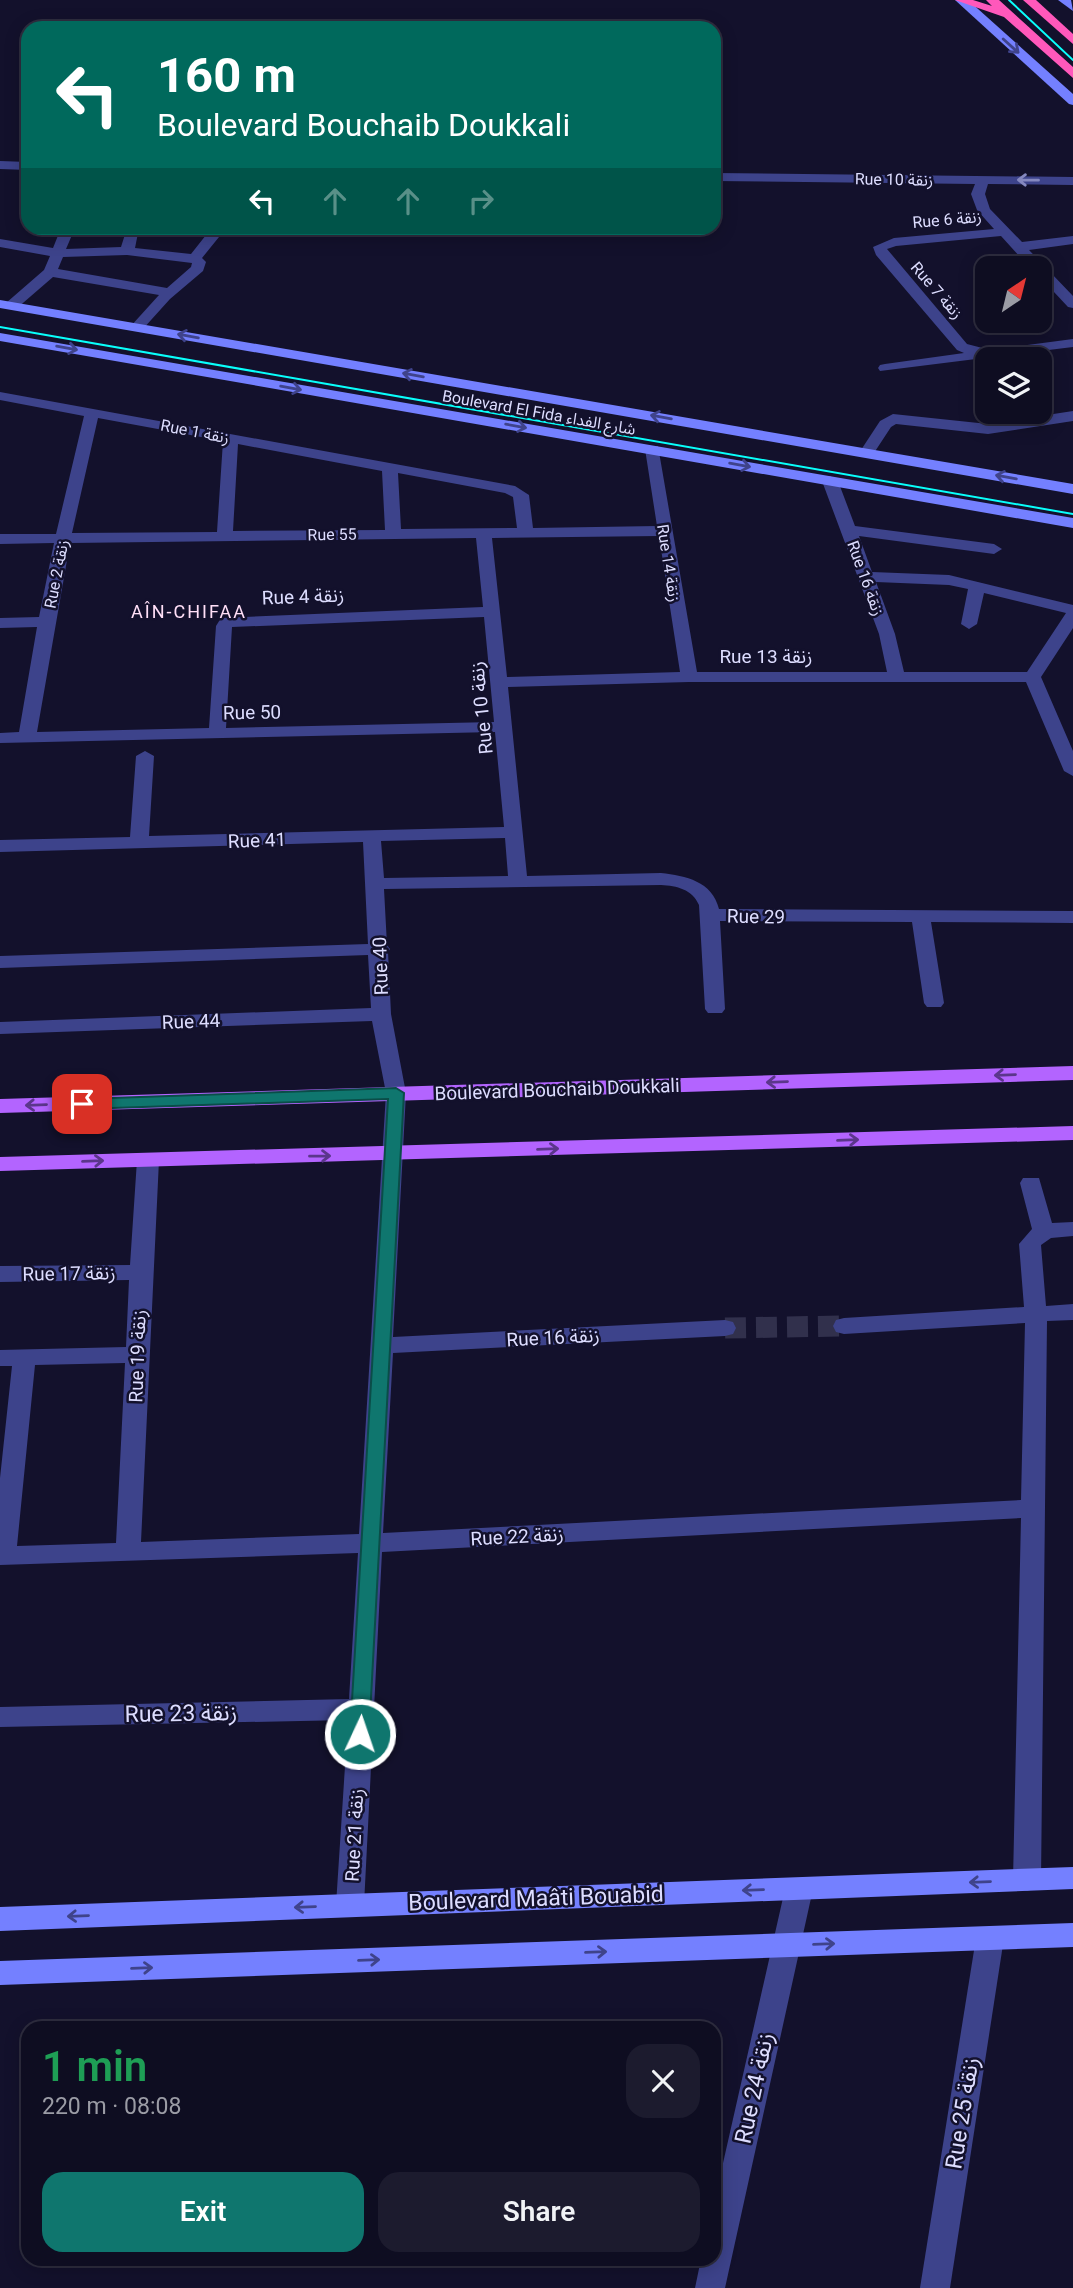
<!DOCTYPE html>
<html lang="en">
<head>
<meta charset="utf-8">
<style>
  body { margin:0; font-family:Roboto,"Noto Sans Arabic",sans-serif; background:#1c1b2e; color:#f1f3f6; height:100vh; display:flex; flex-direction:column; font-size:26px; white-space:nowrap }
  * { box-sizing:border-box; margin:0 }
  p { font-size:23px; color:#9b9ca5 }
  .icon { flex:none; width:38px; height:38px; fill:none; stroke:currentColor; stroke-width:2; stroke-linecap:round; stroke-linejoin:round }
  .map { position:relative; flex:1; overflow:hidden }
  .side { position:absolute; left:21px; top:2021px; width:700px; height:245px; display:flex; flex-direction:column; background:#0e0d21; border-radius:21px; box-shadow:0 4px 18px #0003,0 0 0 2px #2e2d3f }
  .side>* { flex:none }
  .banner { position:absolute; left:21px; top:21px; width:700px; height:214px; border-radius:21px; box-shadow:0 4px 18px #0003,0 0 0 2px #2e2d3f; background:#00695c; color:#fff; overflow:hidden }
  .needle { width:46px; rotate:35deg }
  .fabs { position:absolute; left:975px; top:256px; display:grid; gap:14px }
  .fabs a { display:grid; place-items:center; width:77px; height:77px; border-radius:14px; background:#0e0d21; box-shadow:0 4px 18px #0003,0 0 0 2px #2e2d3f; font-size:35px }
  .pin { position:absolute; display:grid; place-items:center; width:60px; height:60px; color:#fff; margin:-30px; border-radius:14px; box-shadow:0 4px 10px #0006 }
  .me { position:absolute; width:77px; margin:-38px; rotate:3deg; stroke-linejoin:round; filter:drop-shadow(0 0 5px #0008) }
  .turn { display:flex; align-items:center; gap:24px; height:147px; padding:0 21px; font-size:32px }
  .turn .icon { width:91px; height:91px; stroke-width:2.5 }
  .turn b { display:block; font-size:49px; line-height:60px }
  .lanes { display:flex; align-items:center; height:66px; padding:0 21px; background:#0003; justify-content:center; gap:35px; direction:ltr }
  .lanes .off { opacity:.35 }
  .round { display:grid; place-items:center; flex:none; width:74px; height:74px; border-radius:21px; background:#1c1b2e }
  .summary { display:flex; align-items:center; justify-content:space-between; height:119px; padding:0 21px }
  h1 { font-size:42px; font-weight:600; line-height:52px; color:#1e9e55 }
  .action { display:flex; gap:14px; margin-top:auto; padding:14px 21px }
  .action a { flex:1; height:80px; border-radius:21px; background:#0f766e; color:#fff; font-size:28px; font-weight:600; line-height:80px; text-align:center }
  .action a+a { background:#1c1b2e; color:#f1f3f6 }
  .map>svg:first-child { display:block }
  .lines { fill:none; stroke-linecap:round; stroke-linejoin:round }
  .street-tunnel { stroke:#31304c; stroke-width:21; stroke-dasharray:21 10; stroke-linecap:butt }
  .street { fill:#3d438b; fill-rule:evenodd }
  .secondary { fill:#7480ff; fill-rule:evenodd }
  .primary { fill:#b364ff; fill-rule:evenodd }
  .highway { fill:#ff58bb; fill-rule:evenodd }
  .tram { stroke:#09fffb; stroke-width:2 }
  .oneway { stroke:#3f438b }
  .oneway2 { stroke:#8588bf }
  .oneway3 { stroke:#5b368b }
  .route { fill:#0f766e; stroke:#0a4d48; stroke-width:2 }
  .labels { text-anchor:middle; stroke-width:5; stroke-linejoin:round; paint-order:stroke }
  .far-street-label { font-size:16px; fill:#ddf; stroke:#13112c }
  .far-neighbourhood-label { font-size:18px; letter-spacing:2px; fill:#ffdff7; stroke:#13112c }
  .street-label { font-size:19px; fill:#ddf; stroke:#13112c }
  .near-street-label { font-size:23px; fill:#ddf; stroke:#13112c }
</style>
</head>
<body>
<div class="map">
<svg width="1073" height="2288" viewBox="0 0 1073 2288">
  <rect width="100%" height="100%" fill="#13112c"/>
  <g class="lines">
    <polyline class="street-tunnel" points="725,1328 844,1326"/>
    <g class="street">
      <polygon points="0,161 28,162 28,170 0,169"/>
      <polygon points="714,173 1073,177 1073,185 988,184 985,194 990,209 1022,242 1073,236 1073,244 1029,250 1073,296 1073,308 1068,307 1040,277 1040,268 1030,268 1001,236 896,246 887,249 967,344 990,350 1073,339 1073,347 880,371 878,368 880,365 885,364 964,353 957,350 876,255 873,247 894,238 994,229 977,210 971,194 975,184 714,181"/>
      <path d="M 61,228 L 75,228 L 66,249 L 121,247 L 127,228 L 139,228 L 135,248 L 191,254 L 210,230 L 259,228 L 266,232 L 259,236 L 219,237 L 202,258 L 206,262 L 203,271 L 170,299 L 142,330 L 137,331 L 130,327 L 159,295 L 53,277 L 16,309 L 6,309 L 6,303 L 44,270 L 50,256 L 0,247 L 0,239 L 53,248 ZM 127,255 L 192,263 L 191,267 L 167,288 L 58,269 L 63,257 Z"/>
      <path d="M 0,392 L 515,486 L 529,495 L 533,528 L 657,526 L 645,449 L 648,446 L 658,446 L 697,672 L 887,672 L 879,634 L 822,481 L 830,476 L 838,481 L 855,526 L 994,544 L 1002,549 L 994,554 L 859,536 L 872,572 L 949,575 L 1073,605 L 1073,628 L 1041,677 L 1073,751 L 1073,776 L 1064,771 L 1026,682 L 689,682 L 508,687 L 527,876 L 661,873 C 686,876 712,881 719,909 L 1073,911 L 1073,923 L 931,922 L 944,1003 L 941,1007 L 927,1007 L 924,1003 L 912,922 L 720,921 L 725,1009 L 722,1013 L 708,1013 L 705,1009 L 699,905 C 692,889 677,886 661,885 L 384,889 L 387,945 L 390,949 L 388,952 L 391,1014 L 406,1093 L 393,1337 L 725,1320 L 733,1322 L 736,1328 L 733,1334 L 725,1336 L 393,1353 L 383,1533 L 1021,1500 L 1025,1323 L 844,1334 L 836,1332 L 833,1326 L 836,1320 L 844,1318 L 1024,1307 L 1019,1244 L 1032,1229 L 1020,1183 L 1023,1178 L 1039,1178 L 1052,1223 L 1073,1222 L 1073,1236 L 1051,1238 L 1041,1245 L 1046,1306 L 1073,1304 L 1073,1320 L 1047,1321 L 1041,1880 L 1037,1888 L 1027,1891 L 1017,1888 L 1013,1880 L 1021,1518 L 382,1552 L 364,1905 L 360,1913 L 350,1917 L 340,1913 L 336,1905 L 348,1720 L 0,1727 L 0,1707 L 349,1699 L 358,1553 L 0,1565 L 0,1478 L 12,1366 L 0,1366 L 0,1350 L 126,1347 L 129,1280 L 0,1282 L 0,1266 L 130,1265 L 137,1160 L 141,1155 L 155,1155 L 159,1160 L 141,1542 L 359,1534 L 386,1093 L 372,1021 L 0,1034 L 0,1022 L 371,1008 L 368,955 L 0,968 L 0,956 L 368,944 L 363,842 L 0,852 L 0,840 L 130,837 L 136,756 L 145,751 L 154,756 L 149,836 L 504,827 L 495,732 L 0,743 L 0,733 L 19,732 L 37,627 L 0,628 L 0,618 L 39,617 L 54,543 L 0,544 L 0,534 L 56,534 L 84,416 L 0,400 ZM 98,418 L 223,441 L 217,532 L 72,533 ZM 238,444 L 382,471 L 385,530 L 233,531 ZM 398,473 L 505,493 L 513,497 L 517,528 L 401,529 ZM 659,536 L 680,672 L 507,677 L 492,538 ZM 476,538 L 483,607 L 221,618 L 216,626 L 209,728 L 37,732 L 70,543 ZM 876,582 L 949,585 L 968,589 L 961,624 L 969,629 L 977,624 L 984,593 L 1066,613 L 1027,672 L 904,672 L 895,634 ZM 484,617 L 494,722 L 226,728 L 232,627 ZM 505,838 L 508,876 L 384,878 L 381,841 ZM 125,1363 L 116,1543 L 17,1546 L 35,1365 Z"/>
      <polygon points="1073,411 1073,421 988,434 896,424 891,427 872,456 867,458 859,453 880,421 893,414 988,424"/>
      <polygon points="799,1878 809,1881 813,1889 725,2288 695,2288 701,2259 714,2259 714,2203 785,1889 789,1881"/>
      <polygon points="990,1926 1000,1930 1004,1938 950,2288 920,2288 976,1938 980,1930"/>
    </g>
    <g class="secondary">
      <polygon points="955,0 968,0 1073,94 1073,105 1069,104"/>
      <polygon points="1058,0 1071,0 1073,11"/>
      <polygon points="0,300 1073,484 1073,494 0,308"/>
      <polygon points="0,333 1073,518 1073,528 0,341"/>
      <polygon points="1073,1867 1073,1889 0,1931 0,1907"/>
      <polygon points="1073,1923 1073,1947 0,1985 0,1961"/>
    </g>
    <g class="primary">
      <polygon points="1073,1066 1073,1080 0,1113 0,1099"/>
      <polygon points="1073,1126 1073,1140 0,1171 0,1157"/>
    </g>
    <g class="highway">
      <polygon points="955,0 973,0 992,6 986,0 999,0 1073,67 1073,78 1004,17"/>
      <polygon points="1023,0 1036,0 1073,34 1073,44"/>
    </g>
    <g class="tram">
      <polyline points="1009,0 1073,60"/>
      <polyline points="0,327 1073,514"/>
    </g>
  </g>
  <defs><path id="oneway-shaft" d="M-6 0H5M1.5-3L5.5 0L1.5 3" fill="none" stroke-width="1.6" stroke-linecap="round" stroke-linejoin="round" transform="scale(1.75)"/></defs>
  <g class="oneway">
    <use href="#oneway-shaft" transform="translate(1011 46) rotate(42)"/>
    <use href="#oneway-shaft" transform="translate(188 336) rotate(-170)"/>
    <use href="#oneway-shaft" transform="translate(67 348) rotate(10)"/>
    <use href="#oneway-shaft" transform="translate(413 375) rotate(-170)"/>
    <use href="#oneway-shaft" transform="translate(291 388) rotate(10)"/>
    <use href="#oneway-shaft" transform="translate(661 417) rotate(-170)"/>
    <use href="#oneway-shaft" transform="translate(516 426) rotate(10)"/>
    <use href="#oneway-shaft" transform="translate(740 465) rotate(10)"/>
    <use href="#oneway-shaft" transform="translate(1006 477) rotate(-170)"/>
    <use href="#oneway-shaft" transform="translate(980 1882) rotate(178)"/>
    <use href="#oneway-shaft" transform="translate(753 1890) rotate(178)"/>
    <use href="#oneway-shaft" transform="translate(305 1907) rotate(178)"/>
    <use href="#oneway-shaft" transform="translate(78 1916) rotate(178)"/>
    <use href="#oneway-shaft" transform="translate(824 1944) rotate(-2)"/>
    <use href="#oneway-shaft" transform="translate(596 1952) rotate(-2)"/>
    <use href="#oneway-shaft" transform="translate(369 1960) rotate(-2)"/>
    <use href="#oneway-shaft" transform="translate(142 1968) rotate(-2)"/>
  </g>
  <use class="oneway2" href="#oneway-shaft" transform="translate(1028 180) rotate(-179)"/>
  <g class="oneway3">
    <use href="#oneway-shaft" transform="translate(1005 1075) rotate(178)"/>
    <use href="#oneway-shaft" transform="translate(777 1082) rotate(178)"/>
    <use href="#oneway-shaft" transform="translate(36 1105) rotate(178)"/>
    <use href="#oneway-shaft" transform="translate(848 1140) rotate(-2)"/>
    <use href="#oneway-shaft" transform="translate(548 1149) rotate(-2)"/>
    <use href="#oneway-shaft" transform="translate(320 1156) rotate(-1)"/>
    <use href="#oneway-shaft" transform="translate(93 1161) rotate(-2)"/>
  </g>
  <polygon class="route" points="396,1088 404,1093 369,1734 367,1739 360,1741 353,1739 350,1734 388,1099 82,1109 75,1104 82,1099"/>
  <g class="labels">
    <g class="far-street-label">
      <text transform="translate(894 179) rotate(1)" y="6">Rue 10 زنقة</text>
      <text transform="translate(947 219) rotate(-5)" y="6">Rue 6 زنقة</text>
      <text transform="translate(937 290) rotate(49)" y="6">Rue 7 زنقة</text>
      <text transform="translate(539 412) rotate(10)" y="6">Boulevard El Fida شارع الفداء</text>
      <text transform="translate(195 431) rotate(11)" y="6">Rue 1 زنقة</text>
      <text transform="translate(332 534) rotate(-1)" y="6">Rue 55</text>
      <text transform="translate(669 563) rotate(81)" y="6">Rue 14 زنقة</text>
      <text transform="translate(56 574) rotate(-79)" y="6">Rue 2 زنقة</text>
      <text transform="translate(866 578) rotate(70)" y="6">Rue 16 زنقة</text>
    </g>
    <g class="far-neighbourhood-label">
      <text x="189" y="618">AÎN-CHIFAA</text>
    </g>
    <g class="street-label">
      <text transform="translate(303 596) rotate(-2)" y="7">Rue 4 زنقة</text>
      <text x="766" y="663">Rue 13 زنقة</text>
      <text transform="translate(481 708) rotate(-96)" y="7">Rue 10 زنقة</text>
      <text transform="translate(252 712) rotate(-1)" y="7">Rue 50</text>
      <text transform="translate(257 840) rotate(-2)" y="7">Rue 41</text>
      <text transform="translate(756 916) rotate(1)" y="7">Rue 29</text>
      <text transform="translate(380 966) rotate(-92)" y="7">Rue 40</text>
      <text transform="translate(191 1021) rotate(-2)" y="7">Rue 44</text>
      <text transform="translate(557 1089) rotate(-2)" y="7">Boulevard Bouchaib Doukkali</text>
      <text transform="translate(69 1273) rotate(-1)" y="7">Rue 17 زنقة</text>
      <text transform="translate(553 1337) rotate(-3)" y="7">Rue 16 زنقة</text>
      <text transform="translate(137 1356) rotate(-88)" y="7">Rue 19 زنقة</text>
      <text transform="translate(517 1536) rotate(-3)" y="7">Rue 22 زنقة</text>
      <text transform="translate(354 1835) rotate(-87)" y="7">Rue 21 زنقة</text>
    </g>
    <g class="near-street-label">
      <text transform="translate(181 1713) rotate(-1)" y="8">Rue 23 زنقة</text>
      <text transform="translate(536 1898) rotate(-2)" y="8">Boulevard Maâti Bouabid</text>
      <text transform="translate(754 2088) rotate(-78)" y="8">Rue 24 زنقة</text>
      <text transform="translate(962 2113) rotate(-81)" y="8">Rue 25 زنقة</text>
    </g>
  </g>
</svg>
<div class="fabs">
<a><svg class="needle" viewBox="-14 -14 28 28"><path d="M0-13l5 13h-10z" fill="#e53935"/><path d="M0 13l5-13h-10z" fill="#9b9ca5"/></svg></a>
<a><svg class="icon" aria-label="layers" viewBox="0 0 24 24"><path d="M12 4l9 5-9 5-9-5zM3 14l9 5 9-5"/></svg></a>
</div>
<div class="pin" style="left:82px;top:1104px;background:#d93025"><svg class="icon" aria-label="arrive" viewBox="0 0 24 24"><path d="M6 21V4h12l-3 4 3 4H6"/></svg></div>
<svg class="me" style="left:360px;top:1734px" viewBox="-20 -20 40 40"><circle r="17" fill="#0f766e" stroke="#fff" stroke-width="3"/><path d="M0-11L8 9 0 5-8 9z" fill="#fff"/></svg>
<div class="banner">
<div class="turn"><svg class="icon" aria-label="left" viewBox="0 0 24 24"><path d="M17 20v-9H6M10 6l-5 5 5 5"/></svg><div><b>160 m</b>Boulevard Bouchaib Doukkali</div></div>
<div class="lanes"><svg class="icon" aria-label="left" viewBox="0 0 24 24"><path d="M17 20v-9H6M10 6l-5 5 5 5"/></svg><svg class="icon off" aria-label="ahead" viewBox="0 0 24 24"><path d="M12 20V5M6 11l6-6 6 6"/></svg><svg class="icon off" aria-label="ahead" viewBox="0 0 24 24"><path d="M12 20V5M6 11l6-6 6 6"/></svg><svg class="icon off" aria-label="right" viewBox="0 0 24 24"><path d="M7 20v-9h11M14 6l5 5-5 5"/></svg></div>
</div>
<section class="side">
<div class="summary"><div><h1>1 min</h1><p>220 m · 08:08</p></div><a class="round"><svg class="icon" aria-label="close" viewBox="0 0 24 24"><path d="M6 6l12 12M18 6L6 18"/></svg></a></div>
<div class="action"><a>Exit</a><a>Share</a></div>
</section>
</div>
</body>
</html>
